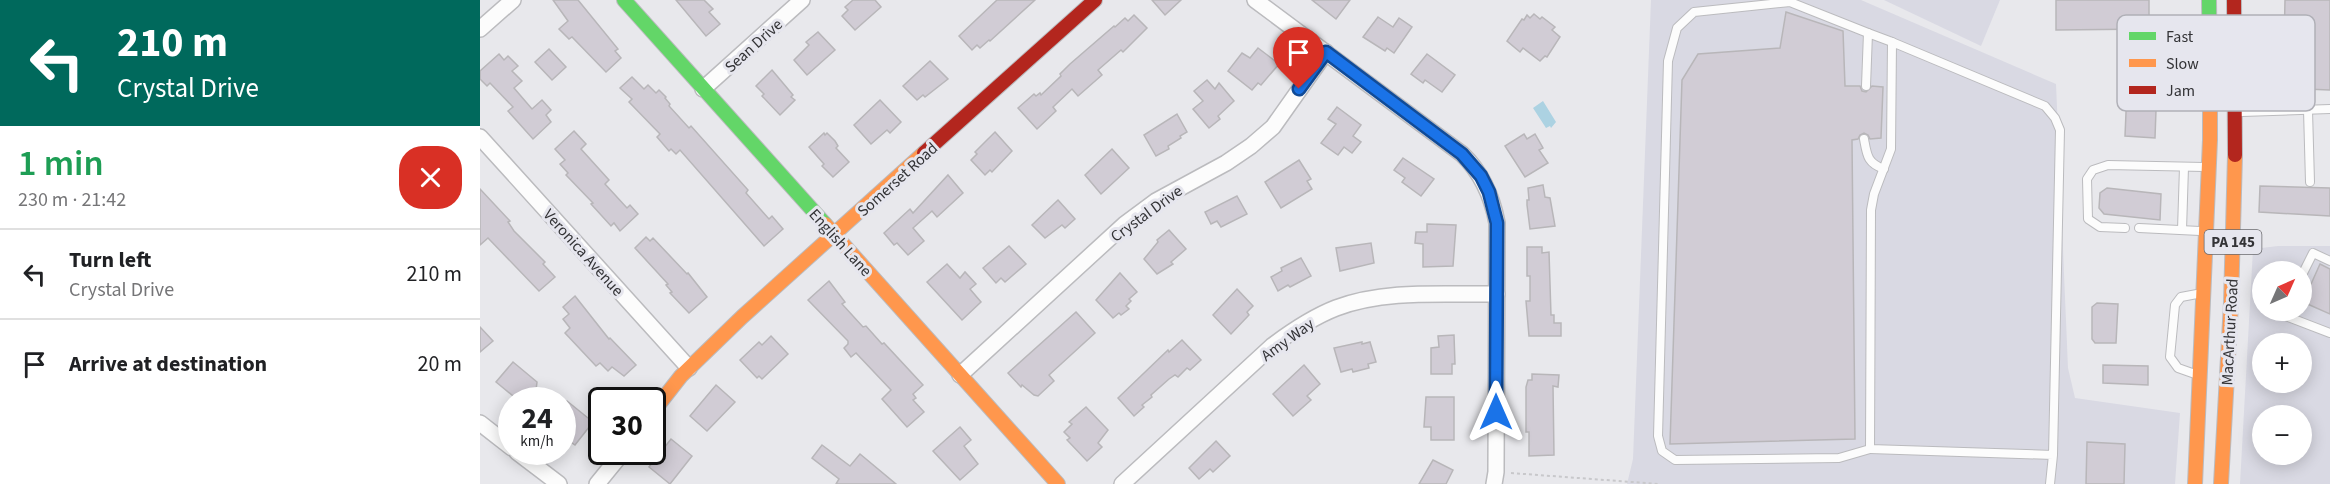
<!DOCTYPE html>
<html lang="en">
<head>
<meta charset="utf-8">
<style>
  body { margin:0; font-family:"Source Sans 3",sans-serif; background:#f6f6f6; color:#202124; height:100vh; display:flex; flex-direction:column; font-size:22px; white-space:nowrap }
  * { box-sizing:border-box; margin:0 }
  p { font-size:20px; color:#757577 }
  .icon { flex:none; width:33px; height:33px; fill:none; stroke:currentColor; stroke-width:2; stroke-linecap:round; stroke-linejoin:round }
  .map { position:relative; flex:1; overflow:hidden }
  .drawer { display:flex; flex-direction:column; background:#fff; width:480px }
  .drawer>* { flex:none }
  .banner { background:#00695c; color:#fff; overflow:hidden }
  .needle { width:39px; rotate:45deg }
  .controls { position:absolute; left:1772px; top:261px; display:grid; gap:12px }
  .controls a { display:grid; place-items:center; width:60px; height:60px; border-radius:50%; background:#fff; box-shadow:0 3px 15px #0003; font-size:30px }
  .speed { position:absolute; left:18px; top:387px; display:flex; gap:12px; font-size:30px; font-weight:700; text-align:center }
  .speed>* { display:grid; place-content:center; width:78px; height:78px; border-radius:50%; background:#fff; box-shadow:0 3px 15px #0003; line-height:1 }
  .speed small { font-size:15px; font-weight:400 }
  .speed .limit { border:3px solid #111; border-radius:9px; background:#fff; color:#111 }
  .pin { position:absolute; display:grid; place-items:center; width:51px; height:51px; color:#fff; margin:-62px -26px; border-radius:50% 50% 50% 0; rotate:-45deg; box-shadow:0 0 6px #0007 }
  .pin .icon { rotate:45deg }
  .me { position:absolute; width:66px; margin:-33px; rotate:0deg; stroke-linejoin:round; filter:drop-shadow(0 0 4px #0008) }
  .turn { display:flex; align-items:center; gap:21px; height:126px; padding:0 18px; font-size:27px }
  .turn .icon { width:78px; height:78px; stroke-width:2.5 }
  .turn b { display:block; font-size:42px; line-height:51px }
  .round { display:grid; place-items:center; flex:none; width:63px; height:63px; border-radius:24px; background:#f6f6f6 }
  .headline { display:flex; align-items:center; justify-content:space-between; height:102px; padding:0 18px }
  h1 { font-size:36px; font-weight:600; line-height:45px; color:#1e9e55 }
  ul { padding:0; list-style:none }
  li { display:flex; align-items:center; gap:18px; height:90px; padding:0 18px; border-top:2px solid #e0e0e0 }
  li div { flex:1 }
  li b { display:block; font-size:22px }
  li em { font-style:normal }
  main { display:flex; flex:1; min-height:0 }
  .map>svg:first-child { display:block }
  .built { fill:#d9d9e3; fill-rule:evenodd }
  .water { fill:#acd2e2 }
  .building { fill:#d1ccd5; stroke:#b8b6b9; stroke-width:1.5 }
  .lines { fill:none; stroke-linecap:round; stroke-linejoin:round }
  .lane-casing { stroke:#bbbbbe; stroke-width:10 }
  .street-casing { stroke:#bbbbbe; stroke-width:18 }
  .fast-casing { stroke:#bbbbbe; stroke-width:16 }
  .slow-casing { stroke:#bbbbbe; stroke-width:16 }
  .jam-casing { stroke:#bbbbbe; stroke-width:16 }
  .path { stroke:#c8c8cb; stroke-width:2; stroke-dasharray:3 3; stroke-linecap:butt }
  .lane { stroke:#fcfcfc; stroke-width:8 }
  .street { stroke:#fcfcfc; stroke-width:15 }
  .fast { stroke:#63d668; stroke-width:14 }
  .slow { stroke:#ff974d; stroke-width:14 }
  .jam { stroke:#b3261e; stroke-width:14 }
  .route-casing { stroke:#114b97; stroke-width:15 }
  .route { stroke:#1a73e8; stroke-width:10 }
  .labels { text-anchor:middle; stroke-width:6; stroke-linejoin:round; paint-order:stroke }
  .shield { fill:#e6e6ee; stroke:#69696d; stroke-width:1.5 }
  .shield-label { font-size:15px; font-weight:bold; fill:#333336 }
  .street-label { font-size:16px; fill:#333336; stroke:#e6e6ee }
  .key { fill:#e6e6ee; stroke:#b0b0b7; stroke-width:1.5 }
  .key-label { font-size:16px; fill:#333336 }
</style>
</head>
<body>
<main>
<section class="drawer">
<div class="banner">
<div class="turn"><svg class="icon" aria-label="left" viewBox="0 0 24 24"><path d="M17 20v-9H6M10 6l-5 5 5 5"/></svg><div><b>210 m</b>Crystal Drive</div></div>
</div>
<div class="headline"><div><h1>1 min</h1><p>230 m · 21:42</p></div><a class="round" style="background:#d93025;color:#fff"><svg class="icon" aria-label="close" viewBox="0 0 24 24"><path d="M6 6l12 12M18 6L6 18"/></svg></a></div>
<ul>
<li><svg class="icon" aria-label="left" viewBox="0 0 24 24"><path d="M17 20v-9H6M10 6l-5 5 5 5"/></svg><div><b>Turn left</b><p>Crystal Drive</p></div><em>210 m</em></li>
<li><svg class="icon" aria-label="arrive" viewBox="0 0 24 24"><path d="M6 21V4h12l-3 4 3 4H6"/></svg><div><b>Arrive at destination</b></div><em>20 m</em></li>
</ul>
</section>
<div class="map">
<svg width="1850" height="484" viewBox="0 0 1850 484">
  <rect width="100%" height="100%" fill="#e8e8ec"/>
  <g class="built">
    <polygon points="1171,0 1381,0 1576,84 1588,368 1595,398 1700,413 1695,484 1147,484 1153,459"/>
    <polygon points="1404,0 1520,0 1501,46"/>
    <path d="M 1798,246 L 1850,246 L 1850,484 L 1760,484 L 1773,249 ZM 1782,272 L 1821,272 L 1821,310 L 1782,310 ZM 1782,344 L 1821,344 L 1821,382 L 1782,382 ZM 1782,416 L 1821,416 L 1821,454 L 1782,454 Z"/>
  </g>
  <polygon class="water" points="1063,101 1076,122 1071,128 1070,126 1066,128 1053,108"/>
  <g class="building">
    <polygon points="73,0 98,0 138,49 135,51 141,58 126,72 92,37 89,39 79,29 88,21"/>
    <polygon points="196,0 224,0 233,9 229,12 240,24 226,36"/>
    <polygon points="373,0 395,0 401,7 375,30 362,16 368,10 365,7"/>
    <polygon points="517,0 555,0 510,41 509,40 500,48 497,45 492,50 479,36"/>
    <polygon points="672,0 701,0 685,15"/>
    <polygon points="832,0 870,0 856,19"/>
    <polygon points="1576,0 1669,0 1669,29 1576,30"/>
    <polygon points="1805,0 1850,0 1850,90 1825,89 1825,93 1803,92"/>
    <polygon points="1306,12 1363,31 1365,86 1380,86 1382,91 1386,92 1392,86 1403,87 1401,138 1390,139 1388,135 1384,133 1380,135 1378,139 1372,140 1375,439 1190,444 1202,80 1218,54 1300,48"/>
    <polygon points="1054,14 1060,19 1062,17 1075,27 1072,30 1080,37 1067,57 1065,56 1060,61 1043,48 1040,52 1027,41 1042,19 1044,20 1047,15 1050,18"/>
    <polygon points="654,15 667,28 643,52 641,50 618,70 622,75 598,96 592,89 573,107 576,111 557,129 538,108 554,94 556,96 560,93 561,95 581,76 580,74 590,64 634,26 635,27 645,18 648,21"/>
    <polygon points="898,17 913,27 919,18 932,27 914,53 907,48 905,51 883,37"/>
    <polygon points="338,32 355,50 327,75 314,60 329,45 326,42"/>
    <polygon points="778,48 799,64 781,85 778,83 772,90 748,71 762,53 770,58"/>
    <polygon points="69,49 86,67 72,80 55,62"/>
    <polygon points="19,54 24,60 28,56 38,66 32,71 42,81 34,88 52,109 62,100 71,110 66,115 71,122 53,139 28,111 33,107 10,83 7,86 0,79 0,71"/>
    <polygon points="947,54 975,75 962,92 945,80 943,83 931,74"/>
    <polygon points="450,61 468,79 445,97 443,95 437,100 423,86"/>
    <polygon points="292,70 313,95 311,97 315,100 300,115 282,96 284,94 276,86"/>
    <polygon points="152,77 164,89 168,85 176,93 179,90 186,97 185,98 190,104 189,106 209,128 211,126 268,190 266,193 289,219 292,216 303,229 284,246 200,150 196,154 191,149 189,151 177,137 180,134 149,102 152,99 140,88"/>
    <polygon points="727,80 735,89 739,83 754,101 738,116 740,119 729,128 713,109 723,101 714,91"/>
    <polygon points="1647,89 1663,89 1663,110 1676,110 1675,138 1645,136"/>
    <polygon points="400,100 421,122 410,133 407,130 391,144 374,125"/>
    <polygon points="857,107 881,125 873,136 881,142 872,153 864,147 858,155 841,143 856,124 848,119"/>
    <polygon points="697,114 707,132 700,136 701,138 688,146 689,149 676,156 664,135"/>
    <polygon points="94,131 106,144 101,149 129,180 125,184 147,208 150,205 158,214 140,231 134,223 131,226 111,204 113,203 86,175 88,173 80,164 85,160 75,149"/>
    <polygon points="515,132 532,151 512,172 510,170 505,175 491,160 497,154 495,152"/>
    <polygon points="344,133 345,135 347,133 355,141 358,146 356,148 369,162 353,177 342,166 344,164 329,147"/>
    <polygon points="1044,134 1047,139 1055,134 1063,148 1059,150 1068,163 1045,177 1025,146"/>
    <polygon points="632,149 649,168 621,194 605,175"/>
    <polygon points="923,158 954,179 941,196 922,182 925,178 914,170"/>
    <polygon points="819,160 831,179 827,181 832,189 801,208 785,182"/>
    <polygon points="468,175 483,193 457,217 452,211 433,228 444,241 428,255 417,243 414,245 404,233 430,209 433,213"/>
    <polygon points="1063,185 1065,197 1070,198 1075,226 1050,229 1047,205 1047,200 1049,200 1048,188"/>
    <polygon points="1780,186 1850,188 1850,216 1779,212"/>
    <polygon points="1627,188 1681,194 1680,220 1624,214 1619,208 1620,193"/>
    <polygon points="0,189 30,221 28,222 34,231 65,262 63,264 75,277 59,291 8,238 0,245"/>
    <polygon points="757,196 767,214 741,227 737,221 731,224 725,212"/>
    <polygon points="578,200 595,219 585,228 582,225 565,238 552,225"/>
    <polygon points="947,224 976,225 973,266 943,267 943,244 935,243 936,232 947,232"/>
    <polygon points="689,230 706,249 691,262 693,264 677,274 664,259 678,242 677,240"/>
    <polygon points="166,237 170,241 173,238 207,274 208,273 227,297 209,313 190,293 192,292 186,285 188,284 155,248"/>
    <polygon points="891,243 894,263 860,271 856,248"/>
    <polygon points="529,246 546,264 525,282 521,278 516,283 503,268"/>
    <polygon points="1047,247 1062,247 1062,253 1069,252 1071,315 1074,315 1074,323 1081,323 1081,336 1049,336 1046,301 1050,301 1050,276 1047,276"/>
    <polygon points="821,258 831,276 810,287 808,285 798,291 791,277 802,271 801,268"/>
    <polygon points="467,264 480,278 485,272 496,284 490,289 501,302 482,320 447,282"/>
    <polygon points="1840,264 1850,269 1850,314 1823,302"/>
    <polygon points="640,273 657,292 649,299 651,301 646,306 649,309 641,315 639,313 633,318 616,300"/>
    <polygon points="349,281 365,302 362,304 383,327 386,326 402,344 404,343 443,385 433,394 436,398 433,400 444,412 427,427 402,399 411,390 376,353 371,357 364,348 368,344 368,341 328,300"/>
    <polygon points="757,289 773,306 767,312 769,315 751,334 733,315"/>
    <polygon points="95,296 129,339 130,338 156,365 144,376 132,367 128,371 120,363 116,366 85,333 90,328 83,319 89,314 83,307"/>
    <polygon points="1617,303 1638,304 1636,343 1615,343 1612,339 1612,307"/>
    <polygon points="596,312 615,333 569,375 574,381 558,396 554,395 542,385 541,387 528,373"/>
    <polygon points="0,327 13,341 0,352"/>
    <polygon points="974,335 975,364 972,364 972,374 951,374 951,348 959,347 958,336"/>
    <polygon points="291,336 308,354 282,379 279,376 277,378 260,360 279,342 282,345"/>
    <polygon points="702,340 721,360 710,370 707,368 698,377 695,375 689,379 671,395 672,397 662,405 664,407 654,416 638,398 688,350 689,352"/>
    <polygon points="882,342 882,344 890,342 896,362 888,364 889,368 873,372 872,369 861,372 854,348"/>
    <polygon points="33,362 57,382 56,390 47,400 38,400 16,382"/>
    <polygon points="824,365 840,384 827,396 831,400 813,416 793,394"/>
    <polygon points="1623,365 1668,366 1668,385 1623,383"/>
    <polygon points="1052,374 1079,375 1078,387 1073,386 1074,455 1049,456 1049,432 1046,432 1046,387 1048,380 1052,380"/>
    <polygon points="236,385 255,402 227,431 210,416"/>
    <polygon points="946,397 974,397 974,440 951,440 951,427 944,427"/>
    <polygon points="87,401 113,422 95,445 82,436 82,407"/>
    <polygon points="606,407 628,430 618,443 622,447 607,461 587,440 590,438 584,432 592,424 589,422"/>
    <polygon points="480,427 491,440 484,446 498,464 480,480 453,451"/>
    <polygon points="191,439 212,456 190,484 169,467"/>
    <polygon points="736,441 750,456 733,472 730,469 719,479 709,468"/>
    <polygon points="1607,442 1645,444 1644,484 1606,484"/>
    <polygon points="342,445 370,466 380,454 416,484 356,484 359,479 332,458"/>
    <polygon points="953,460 973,470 966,484 939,484"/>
  </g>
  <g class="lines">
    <defs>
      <g id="lane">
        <polyline points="1388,33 1310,2 1214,12 1197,28 1188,61 1178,436 1182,451 1195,460 1359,458 1390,449"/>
        <polyline points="1386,86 1388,33 1412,42"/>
        <polyline points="1828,110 1830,182"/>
        <polyline points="1762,112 1850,109"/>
        <path d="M 1384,139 C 1387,155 1387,163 1404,169"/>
        <polyline points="1645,228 1620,227 1608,219 1607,179 1613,170 1628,165 1724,167"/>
        <polyline points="1659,228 1720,231"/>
        <polyline points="1702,230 1704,167"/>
        <polyline points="1821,277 1833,253 1850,261"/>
        <polyline points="1805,310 1803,315 1850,333"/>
        <polyline points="1715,374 1698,368 1690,357 1695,305 1701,297 1717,294"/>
        <polyline points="1570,484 1573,455 1580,130 1575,118 1565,106 1412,42 1411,149 1394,194 1391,210 1390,449 1573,455"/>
      </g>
      <g id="street">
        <path d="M 775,0 L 982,154 C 1002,173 1012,196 1017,223 L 1016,472 L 1014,484"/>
        <polyline points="0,29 33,0"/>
        <polyline points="223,89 322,0"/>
        <polyline points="0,137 209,368"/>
        <polyline points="480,375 645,224 676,201 746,163 771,146 793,127 846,52"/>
        <polyline points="0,423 32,448"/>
        <polyline points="37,452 79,484"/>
        <polyline points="117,484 143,452"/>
        <path d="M 642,484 L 792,346 C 812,331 833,317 856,308 C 906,289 965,295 1017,294"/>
      </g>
      <g id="fast">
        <polyline points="144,0 345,224"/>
        <polyline points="1729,0 1730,84"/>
      </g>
      <g id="slow">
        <polyline points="345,224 578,484"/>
        <polyline points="172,413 201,376 262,317 444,153"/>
        <polyline points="1715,484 1730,140 1730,84"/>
        <polyline points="1741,484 1751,303 1755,155"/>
      </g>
      <g id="jam">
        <polyline points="1754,0 1755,155"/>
        <polyline points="444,153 615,0"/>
      </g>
    </defs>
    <use href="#lane" class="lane-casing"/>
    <use href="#street" class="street-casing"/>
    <use href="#fast" class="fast-casing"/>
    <use href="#slow" class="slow-casing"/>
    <use href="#jam" class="jam-casing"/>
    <polyline class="path" points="1031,473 1179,484"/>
    <use href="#lane" class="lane"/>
    <use href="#street" class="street"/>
    <use href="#fast" class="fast"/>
    <use href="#slow" class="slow"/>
    <use href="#jam" class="jam"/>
  </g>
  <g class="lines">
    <defs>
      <polyline id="route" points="819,89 846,52 982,154 1001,176 1009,192 1017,223 1016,412"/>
    </defs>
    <use href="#route" class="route-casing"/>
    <use href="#route" class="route"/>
  </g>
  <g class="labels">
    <rect class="shield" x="1724.5" y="230" width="57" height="24" rx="4.5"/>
    <g class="shield-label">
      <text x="1753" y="247">PA 145</text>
    </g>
    <g class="street-label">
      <text transform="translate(273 45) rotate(-42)" y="6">Sean Drive</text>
      <text transform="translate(417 179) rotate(-42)" y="6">Somerset Road</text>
      <text transform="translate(666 213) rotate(-36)" y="6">Crystal Drive</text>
      <text transform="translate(361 242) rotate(48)" y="6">English Lane</text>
      <text transform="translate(104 252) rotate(48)" y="6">Veronica Avenue</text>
      <text transform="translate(1749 332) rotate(-87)" y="6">MacArthur Road</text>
      <text transform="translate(807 339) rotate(-36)" y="6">Amy Way</text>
    </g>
  </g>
  <rect x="1637" y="15" width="198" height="96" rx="9" class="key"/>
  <rect x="1649" y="32" width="27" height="8" fill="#63d668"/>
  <rect x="1649" y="59" width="27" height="8" fill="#ff974d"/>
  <rect x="1649" y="86" width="27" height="8" fill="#b3261e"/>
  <g class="key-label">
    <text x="1686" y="42">Fast</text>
    <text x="1686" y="69">Slow</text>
    <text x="1686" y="96">Jam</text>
  </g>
</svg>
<div class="controls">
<a><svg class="needle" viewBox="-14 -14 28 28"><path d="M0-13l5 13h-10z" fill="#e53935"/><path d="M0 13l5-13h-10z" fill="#757577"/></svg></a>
<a>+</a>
<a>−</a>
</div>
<div class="speed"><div>24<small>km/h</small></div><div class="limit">30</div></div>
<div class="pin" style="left:819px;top:89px;background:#d93025"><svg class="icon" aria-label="arrive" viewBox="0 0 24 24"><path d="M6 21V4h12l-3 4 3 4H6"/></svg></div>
<svg class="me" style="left:1016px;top:412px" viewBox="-20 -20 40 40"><path d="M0-17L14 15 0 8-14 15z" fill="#1a73e8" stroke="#fff" stroke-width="4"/></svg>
</div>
</main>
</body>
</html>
